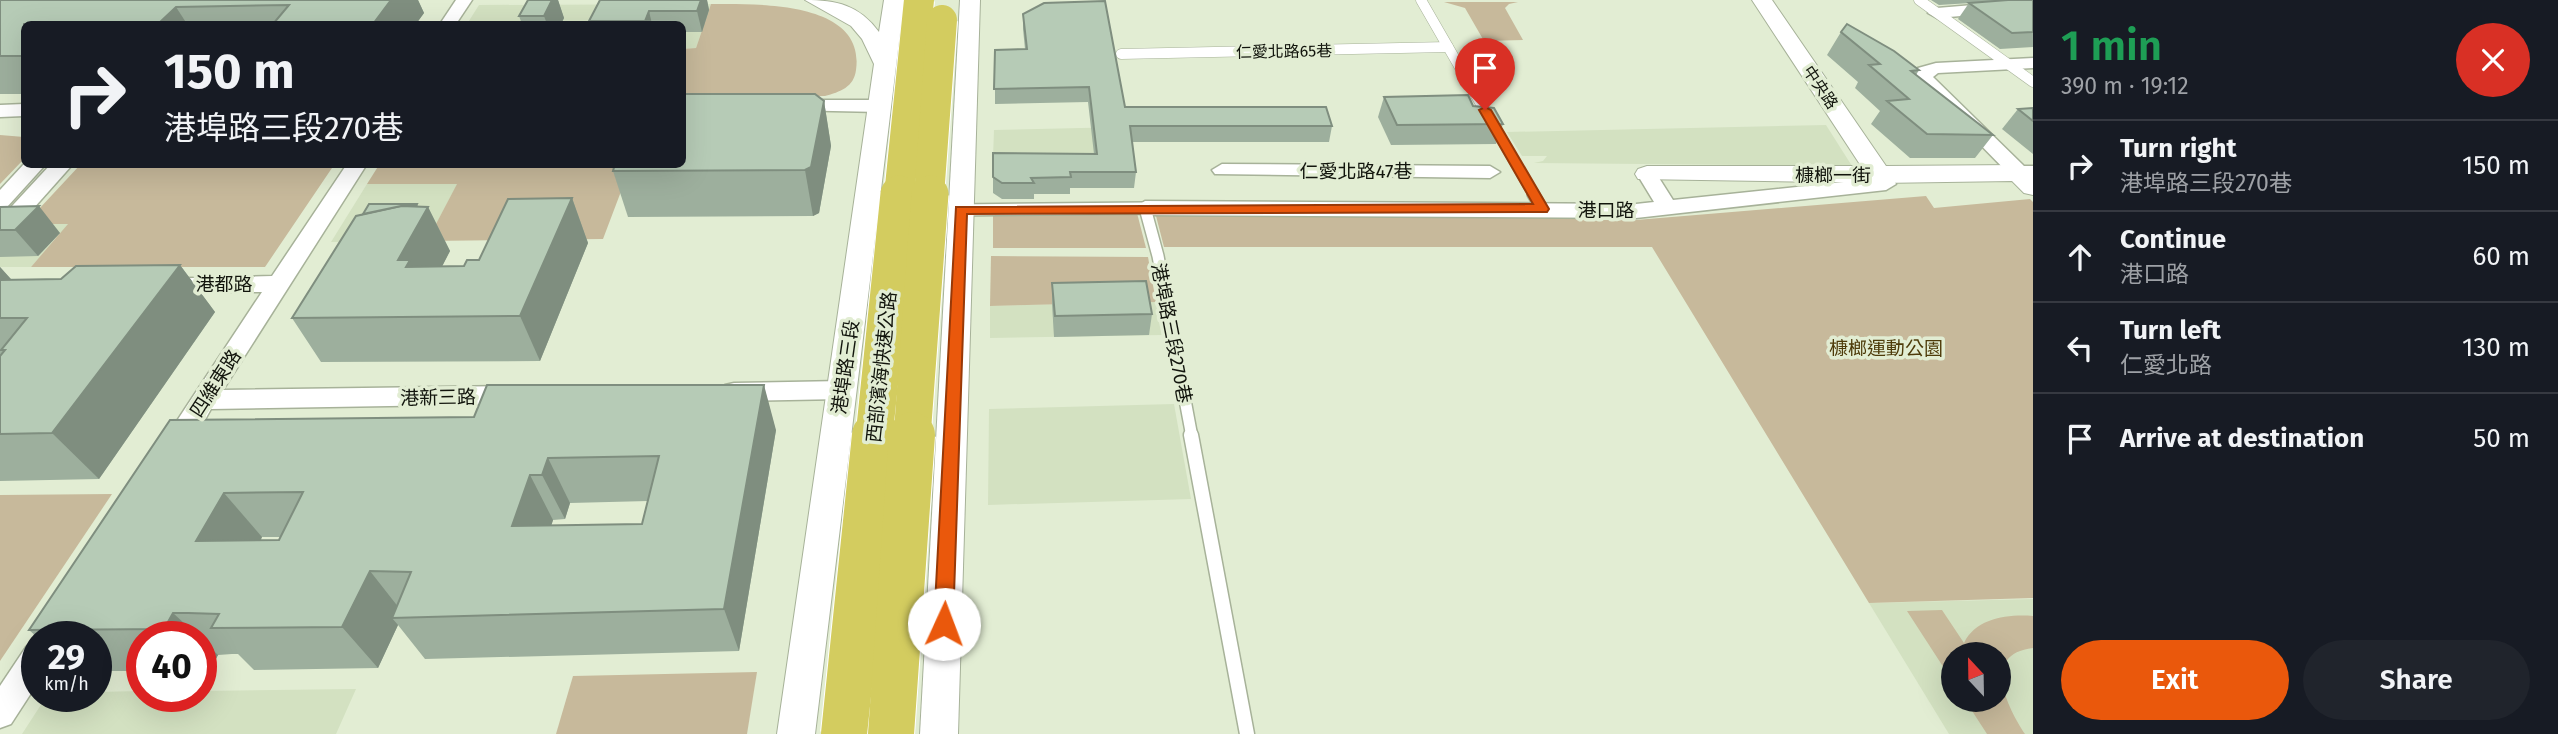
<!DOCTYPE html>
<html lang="en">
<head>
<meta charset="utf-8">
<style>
  body { margin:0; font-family:"Fira Sans","Noto Sans TC",sans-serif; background:#20242c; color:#f1f3f6; height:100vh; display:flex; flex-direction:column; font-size:26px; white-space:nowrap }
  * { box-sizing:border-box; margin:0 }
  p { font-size:23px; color:#9ea1a6 }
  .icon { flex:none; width:38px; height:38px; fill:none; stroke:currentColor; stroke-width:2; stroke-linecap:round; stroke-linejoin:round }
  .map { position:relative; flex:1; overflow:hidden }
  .drawer { display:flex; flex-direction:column; background:#171b24; width:525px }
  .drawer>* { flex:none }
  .banner { position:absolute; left:21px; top:21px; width:665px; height:147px; border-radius:10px; box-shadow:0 7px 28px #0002; background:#171b24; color:#f1f3f6; overflow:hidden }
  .needle { width:46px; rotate:338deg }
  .tools { position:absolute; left:1941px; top:642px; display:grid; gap:14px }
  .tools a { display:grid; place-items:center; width:70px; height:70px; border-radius:50%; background:#171b24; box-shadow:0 7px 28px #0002; font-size:35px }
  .speed { position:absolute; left:21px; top:621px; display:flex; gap:14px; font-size:35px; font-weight:700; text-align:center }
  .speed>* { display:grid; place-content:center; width:91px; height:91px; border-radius:50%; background:#171b24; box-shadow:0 7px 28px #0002; line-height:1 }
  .speed small { font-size:18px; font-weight:400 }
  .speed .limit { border:10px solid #d22; background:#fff; color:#111 }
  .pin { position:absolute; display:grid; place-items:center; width:60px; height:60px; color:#fff; margin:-72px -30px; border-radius:50% 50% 50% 0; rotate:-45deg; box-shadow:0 0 7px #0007 }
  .pin .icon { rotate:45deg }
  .me { position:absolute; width:77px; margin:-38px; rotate:2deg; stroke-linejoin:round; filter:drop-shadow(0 0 5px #0008) }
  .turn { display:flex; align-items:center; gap:24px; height:147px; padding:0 28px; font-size:32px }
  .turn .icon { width:91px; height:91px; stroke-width:2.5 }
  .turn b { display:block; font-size:49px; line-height:60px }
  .round { display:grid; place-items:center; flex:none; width:74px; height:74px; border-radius:37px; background:#20242c }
  .headline { display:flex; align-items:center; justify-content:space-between; height:119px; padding:0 28px }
  h1 { font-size:42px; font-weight:600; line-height:52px; color:#1e9e55 }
  .button { display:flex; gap:14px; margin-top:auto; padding:14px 28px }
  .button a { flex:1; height:80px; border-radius:42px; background:#ea580c; color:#fff; font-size:28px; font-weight:600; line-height:80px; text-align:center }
  .button a+a { background:#20242c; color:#f1f3f6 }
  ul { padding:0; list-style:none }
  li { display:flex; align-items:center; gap:21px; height:91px; padding:0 28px; border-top:2px solid #363941 }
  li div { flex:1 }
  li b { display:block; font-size:26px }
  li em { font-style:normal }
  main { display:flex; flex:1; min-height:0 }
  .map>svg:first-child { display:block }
  .built { fill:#d3e1c1; fill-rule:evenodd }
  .green { fill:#c7b99b }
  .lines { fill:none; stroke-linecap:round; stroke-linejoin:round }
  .service-far2-casing { stroke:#a7b299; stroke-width:11 }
  .service-far1-casing { stroke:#a7b299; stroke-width:14 }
  .service-casing { stroke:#a7b299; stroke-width:17 }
  .minor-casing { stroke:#a7b299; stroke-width:3 }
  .tertiary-casing { stroke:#a7b299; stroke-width:2 }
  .service-far2 { stroke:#fff; stroke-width:10 }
  .service-far1 { stroke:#fff; stroke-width:11 }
  .service { stroke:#fff; stroke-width:14 }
  .minor { fill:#fff; fill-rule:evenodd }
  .tertiary { fill:#fff; fill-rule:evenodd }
  .trunk-bridge-far2-casing { stroke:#fff; stroke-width:32; stroke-linecap:butt }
  .trunk-bridge-far1-casing { stroke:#fff; stroke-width:39; stroke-linecap:butt }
  .trunk-bridge-casing { stroke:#fff; stroke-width:48; stroke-linecap:butt }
  .trunk-bridge-far2 { stroke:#d3cc5f; stroke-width:30 }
  .trunk-bridge-far1 { stroke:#d3cc5f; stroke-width:37 }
  .trunk-bridge { stroke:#d3cc5f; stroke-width:46 }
  .wall { fill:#9daf9d; fill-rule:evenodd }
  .shaded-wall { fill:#7f8e7f }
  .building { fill:#b6cbb6; stroke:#7f8e7f; stroke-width:2; fill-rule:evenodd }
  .route { fill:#ea580c; stroke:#983908; stroke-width:2 }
  .labels { text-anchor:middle; stroke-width:7; stroke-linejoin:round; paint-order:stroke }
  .far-street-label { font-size:16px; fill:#12150d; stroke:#e2edd3 }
  .street-label { font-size:19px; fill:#12150d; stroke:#e2edd3 }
  .park-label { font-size:19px; fill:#4e3b0a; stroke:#e2edd3 }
</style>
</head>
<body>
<main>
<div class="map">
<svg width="2033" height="734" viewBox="0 0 2033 734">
  <rect width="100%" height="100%" fill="#e2edd3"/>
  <g class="built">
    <polygon points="711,4 696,48 683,49 682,24 467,24 479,5"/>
    <polygon points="1826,125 1852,166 1534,163 1543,161 1547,156 1522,156 1507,132"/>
    <polygon points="1125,127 1130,157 993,157 994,130"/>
    <polygon points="458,183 427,241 331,242 367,184"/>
    <polygon points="25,224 69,224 31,267 0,267 0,251"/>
    <polygon points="1144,302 1156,302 1162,335 990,338 990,306"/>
    <polygon points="1174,404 1191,499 988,505 989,409"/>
    <path d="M 2033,599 L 2033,734 L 1949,734 L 1869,603 ZM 1953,654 L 1998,654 L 1998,700 L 1953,700 Z"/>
    <polygon points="356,689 336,734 22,734 46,697 96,696 96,692 142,691 142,696 201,696 201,691"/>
  </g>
  <g class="green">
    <polygon points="1444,2 1518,2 1509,4 1505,8 1523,40 1484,41 1465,8"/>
    <path d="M 711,4 C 756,4 866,0 856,70 C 854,87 840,92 825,96 L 683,98 L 682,49 L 696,48 Z"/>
    <polygon points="0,135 24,137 24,159 0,184"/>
    <polygon points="80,165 334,165 265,267 31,267 68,224 25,224"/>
    <polygon points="379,165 631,165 603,239 427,241 457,184 367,184"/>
    <polygon points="1926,196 1934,208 2030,199 2033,202 2033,598 1869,603 1652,247 1164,247 1155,212 1633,216 1636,220"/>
    <polygon points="1137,213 1146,248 993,248 993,214"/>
    <polygon points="991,256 1148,257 1156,302 990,306"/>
    <polygon points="112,494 0,661 0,495"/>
    <path d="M 1942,610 L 1964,643 C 1976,618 2008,614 2033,616 L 2033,648 C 1980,654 2008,708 2025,734 L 1987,734 L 1965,700 L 1998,700 L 1998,654 L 1953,654 L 1953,682 L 1907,611 Z"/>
    <polygon points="757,672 747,734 556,734 573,676"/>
  </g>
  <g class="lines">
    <defs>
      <g id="service-far2">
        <polyline points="1421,0 1534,196"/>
        <polyline points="1919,0 2033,82"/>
        <polyline points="1121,54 1448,47"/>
      </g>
      <g id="service-far1">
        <polyline points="1533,194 1542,209"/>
        <polyline points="957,210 1145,208 1158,256 1192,437"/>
      </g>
      <polyline id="service" points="1191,435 1247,734"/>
      <g id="minor">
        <polygon points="456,0 472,0 456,24 440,24"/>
        <polygon points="2033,0 2033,10 1937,18 1928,13 1937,8"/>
        <polygon points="2033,58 2033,68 1938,73 1933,77 2024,166 2033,166 2033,178 2012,177 1915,78 1918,68 1936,63"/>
        <polygon points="793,100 880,100 890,106 880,112 786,110 783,106 786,102"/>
        <polygon points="24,104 24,116 0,117 0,105"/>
        <polygon points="24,164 46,164 7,207 0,209 0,190"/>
        <polygon points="51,164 73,164 8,237 0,239 0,219"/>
        <path d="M 347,164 L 367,164 L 223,390 L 515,386 L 524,388 L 528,395 L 524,402 L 515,404 L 211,409 C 200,427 187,464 163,456 L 159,449 L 163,442 L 262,292 L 162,292 L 154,289 L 151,284 L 154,279 L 272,276 Z"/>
        <polygon points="1222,164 1490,166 1500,172 1490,178 1215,174 1212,170"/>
        <polygon points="1647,168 1654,170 1673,200 1872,179 1870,175 1873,171 1887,171 1896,184 1886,190 1636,218 1145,215 1134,208 1145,201 1636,204 1654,202 1637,174"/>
        <polygon points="842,381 851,383 854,390 851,397 842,399 734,401 725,399 721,392 725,385 734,383"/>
        <polygon points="37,643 37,684 11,724 0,728 0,686 26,647"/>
      </g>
      <g id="tertiary">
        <path d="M 805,0 C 837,0 859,5 879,32 L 884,0 L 904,0 L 815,734 L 777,734 L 874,64 L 862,39 L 851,26 Z"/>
        <polygon points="960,0 980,0 958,734 920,734"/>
        <polygon points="1752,0 1772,0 1886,166 2019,165 2033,173 2033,195 2024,193 2012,181 1880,183 1638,179 1635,174 1638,169 1647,166 1861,166"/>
      </g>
    </defs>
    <use href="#service-far2" class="service-far2-casing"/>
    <use href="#service-far1" class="service-far1-casing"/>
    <use href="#service" class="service-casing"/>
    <use href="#minor" class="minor-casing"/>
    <use href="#tertiary" class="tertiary-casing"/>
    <use href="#service-far2" class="service-far2"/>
    <use href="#service-far1" class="service-far1"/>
    <use href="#service" class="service"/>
    <use href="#minor" class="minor"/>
    <use href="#tertiary" class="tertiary"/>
    <defs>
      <g id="trunk-bridge-far2">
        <polyline points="899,196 919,0"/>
        <polyline points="929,196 942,20"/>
      </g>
      <g id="trunk-bridge-far1">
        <polyline points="874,437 899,194"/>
        <polyline points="912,437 930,194"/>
      </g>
      <g id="trunk-bridge">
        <polyline points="844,734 875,435"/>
        <polyline points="891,734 912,435"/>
      </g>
    </defs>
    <use href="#trunk-bridge-far2" class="trunk-bridge-far2-casing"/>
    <use href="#trunk-bridge-far1" class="trunk-bridge-far1-casing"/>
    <use href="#trunk-bridge" class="trunk-bridge-casing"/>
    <use href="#trunk-bridge-far2" class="trunk-bridge-far2"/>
    <use href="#trunk-bridge-far1" class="trunk-bridge-far1"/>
    <use href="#trunk-bridge" class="trunk-bridge"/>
  </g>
  <g class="wall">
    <polygon points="0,0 418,0 424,13 416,24 24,24 24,94 0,94"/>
    <polygon points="528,0 558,0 564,18 561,24 522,24 519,16"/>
    <polygon points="600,0 707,0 709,10 702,32 682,32 682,24 590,24 589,21"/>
    <polygon points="1931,0 2033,0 2033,47 2000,49 1958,19 1969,3 2002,1 1939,5"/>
    <polygon points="1023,14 1125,107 1332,126 1329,142 1132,142 1136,172 1134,188 1070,188 1070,194 1034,194 1034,199 1002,199 993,193 993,153 1094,154 1088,102 995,104 995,50 1025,49 1023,29"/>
    <polygon points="1841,32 1919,70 1916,75 1993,135 1975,158 1910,158 1871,124 1880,111 1855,88 1858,82 1827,55"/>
    <polygon points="1384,97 1473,106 1503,124 1496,144 1391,145 1378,117"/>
    <polygon points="824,101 831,146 819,213 813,216 628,217 613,171"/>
    <polygon points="2033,108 2033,154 2002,129 2018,109"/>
    <polygon points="572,198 588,243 540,361 321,362 292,318 417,204 418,206 428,207 450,251 442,266 464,266 479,260"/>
    <polygon points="0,207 60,233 38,256 0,257"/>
    <polygon points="180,265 215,312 99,479 0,481 0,267 11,279 61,279"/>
    <polygon points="1052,283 1152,314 1149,335 1054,337 1052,304"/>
    <path d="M 170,420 L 776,430 L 739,651 L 425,659 L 398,625 L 378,668 L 254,670 L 238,654 L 232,654 L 218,655 L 210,670 L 201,670 L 201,637 L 142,637 L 142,671 L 96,671 L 96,637 L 37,637 L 29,630 ZM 648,501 L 642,524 L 551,526 L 553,520 L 565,519 L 570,503 ZM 262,537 L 281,537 L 279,540 L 261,540 Z"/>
  </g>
  <g class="shaded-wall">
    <polygon points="391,0 418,0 424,13 416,24 373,24"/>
    <polygon points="552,0 558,0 564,18 561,24 547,24 544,16"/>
    <polygon points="701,0 707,0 709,10 702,32 697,11"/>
    <polygon points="176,7 187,24 158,24"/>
    <polygon points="649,11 652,24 646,24 645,21"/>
    <polygon points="824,101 831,146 819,213 813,216 805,170"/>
    <polygon points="572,198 588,243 540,361 520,316"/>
    <polygon points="39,206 60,233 38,256 15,230"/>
    <polygon points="428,207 450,251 428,294 398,260"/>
    <polygon points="180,265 215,312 99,479 52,433"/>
    <polygon points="0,267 42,314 0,302"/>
    <polygon points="764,385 776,430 739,651 724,609"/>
    <polygon points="548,458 570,503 565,519 542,475"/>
    <polygon points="530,475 553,520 537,570 512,526"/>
    <polygon points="224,493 262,537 237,584 196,541"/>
    <polygon points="370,571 403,613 392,618 398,625 378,668 342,627"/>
    <polygon points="173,613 199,637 173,637 164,629"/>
    <polygon points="201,639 218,655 210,670 201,662"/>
  </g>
  <g class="building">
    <polygon points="0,0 391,0 373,24 273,24 289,5 176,7 158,24 24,24 24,56 0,56"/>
    <polygon points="528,0 552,0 544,16 519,16"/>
    <polygon points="600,0 701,0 697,11 649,11 645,21 589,21"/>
    <polygon points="2008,0 2033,0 2033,32 2012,33 1969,3"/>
    <polygon points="1105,1 1125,107 1326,107 1332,126 1130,126 1136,172 1070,172 1071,177 1031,178 1034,183 1002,183 993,177 993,153 1097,154 1089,87 994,89 995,50 1027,49 1023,14 1044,3"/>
    <polygon points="1847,24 1894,51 1919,70 1911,71 1993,135 1927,134 1887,101 1909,99 1869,65 1880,64 1841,32"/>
    <polygon points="682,94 815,94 824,101 811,167 805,170 613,171 615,164 682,164"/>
    <polygon points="1468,95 1473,106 1494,108 1503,124 1397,125 1384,97"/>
    <polygon points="2033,108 2033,121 2018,109"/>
    <polygon points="572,198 520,316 292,318 356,216 401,206 428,207 398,260 410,260 406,267 464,266 467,260 479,260 508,199"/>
    <polygon points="369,204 417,204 416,206 401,206 363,214"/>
    <polygon points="39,206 15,230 0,230 0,207"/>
    <polygon points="180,265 52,433 0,434 0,356 5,350 1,350 27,318 0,318 0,280 61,279 76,266"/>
    <polygon points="1146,281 1152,314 1055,316 1052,283"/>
    <path d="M 487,385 L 764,385 L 724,609 L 392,618 L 411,572 L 370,571 L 342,627 L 211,628 L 219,614 L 188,613 L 173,613 L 164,629 L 29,630 L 170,420 L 474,417 ZM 659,456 L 642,524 L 512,526 L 530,475 L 542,475 L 548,458 ZM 303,492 L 279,540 L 196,541 L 224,493 Z"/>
  </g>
  <polygon class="route" points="1485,107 1491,110 1549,209 1547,212 967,214 953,624 950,630 944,632 937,630 934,624 956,207 1533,204 1479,110"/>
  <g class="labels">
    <g class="far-street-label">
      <text transform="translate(1284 51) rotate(-1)" y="6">仁愛北路65巷</text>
      <text transform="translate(1821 87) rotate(56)" y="6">中央路</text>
    </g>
    <g class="street-label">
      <text x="1356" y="178">仁愛北路47巷</text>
      <text x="1833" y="182">槺榔一街</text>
      <text x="1606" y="217">港口路</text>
      <text x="224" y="291">港都路</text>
      <text transform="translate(1172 333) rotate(79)" y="7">港埠路三段270巷</text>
      <text transform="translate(845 367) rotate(-82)" y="7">港埠路三段</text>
      <text transform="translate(881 367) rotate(-84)" y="7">西部濱海快速公路</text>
      <text transform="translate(215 383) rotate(-57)" y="7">四維東路</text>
      <text transform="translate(438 397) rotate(-1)" y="7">港新三路</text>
    </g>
    <g class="park-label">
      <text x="1886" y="355">槺榔運動公園</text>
    </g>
  </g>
</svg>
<div class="tools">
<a><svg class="needle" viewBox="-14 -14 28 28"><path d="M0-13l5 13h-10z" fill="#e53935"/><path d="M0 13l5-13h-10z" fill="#9ea1a6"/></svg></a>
</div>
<div class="speed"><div>29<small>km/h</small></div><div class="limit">40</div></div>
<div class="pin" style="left:1485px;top:110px;background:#d93025"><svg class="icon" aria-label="arrive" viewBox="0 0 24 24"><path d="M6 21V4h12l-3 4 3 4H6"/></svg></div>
<svg class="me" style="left:944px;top:624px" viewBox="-20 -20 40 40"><circle r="19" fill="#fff"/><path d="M0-13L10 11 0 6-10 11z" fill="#ea580c"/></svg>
<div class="banner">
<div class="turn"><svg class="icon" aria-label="right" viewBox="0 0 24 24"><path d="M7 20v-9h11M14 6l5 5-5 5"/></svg><div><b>150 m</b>港埠路三段270巷</div></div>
</div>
</div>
<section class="drawer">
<div class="headline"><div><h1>1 min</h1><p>390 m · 19:12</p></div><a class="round" style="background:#d93025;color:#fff"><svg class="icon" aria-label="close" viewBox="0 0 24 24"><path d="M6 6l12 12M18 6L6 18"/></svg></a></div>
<ul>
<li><svg class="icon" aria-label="right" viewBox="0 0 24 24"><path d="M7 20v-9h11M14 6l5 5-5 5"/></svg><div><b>Turn right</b><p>港埠路三段270巷</p></div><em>150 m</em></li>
<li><svg class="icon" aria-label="ahead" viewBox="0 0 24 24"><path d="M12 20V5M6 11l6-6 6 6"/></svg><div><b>Continue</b><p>港口路</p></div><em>60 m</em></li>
<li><svg class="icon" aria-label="left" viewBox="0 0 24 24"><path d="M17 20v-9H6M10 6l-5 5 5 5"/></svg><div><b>Turn left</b><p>仁愛北路</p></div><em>130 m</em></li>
<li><svg class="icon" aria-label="arrive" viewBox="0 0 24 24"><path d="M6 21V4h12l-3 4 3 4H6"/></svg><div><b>Arrive at destination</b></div><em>50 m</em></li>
</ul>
<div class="button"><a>Exit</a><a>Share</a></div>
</section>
</main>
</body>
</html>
